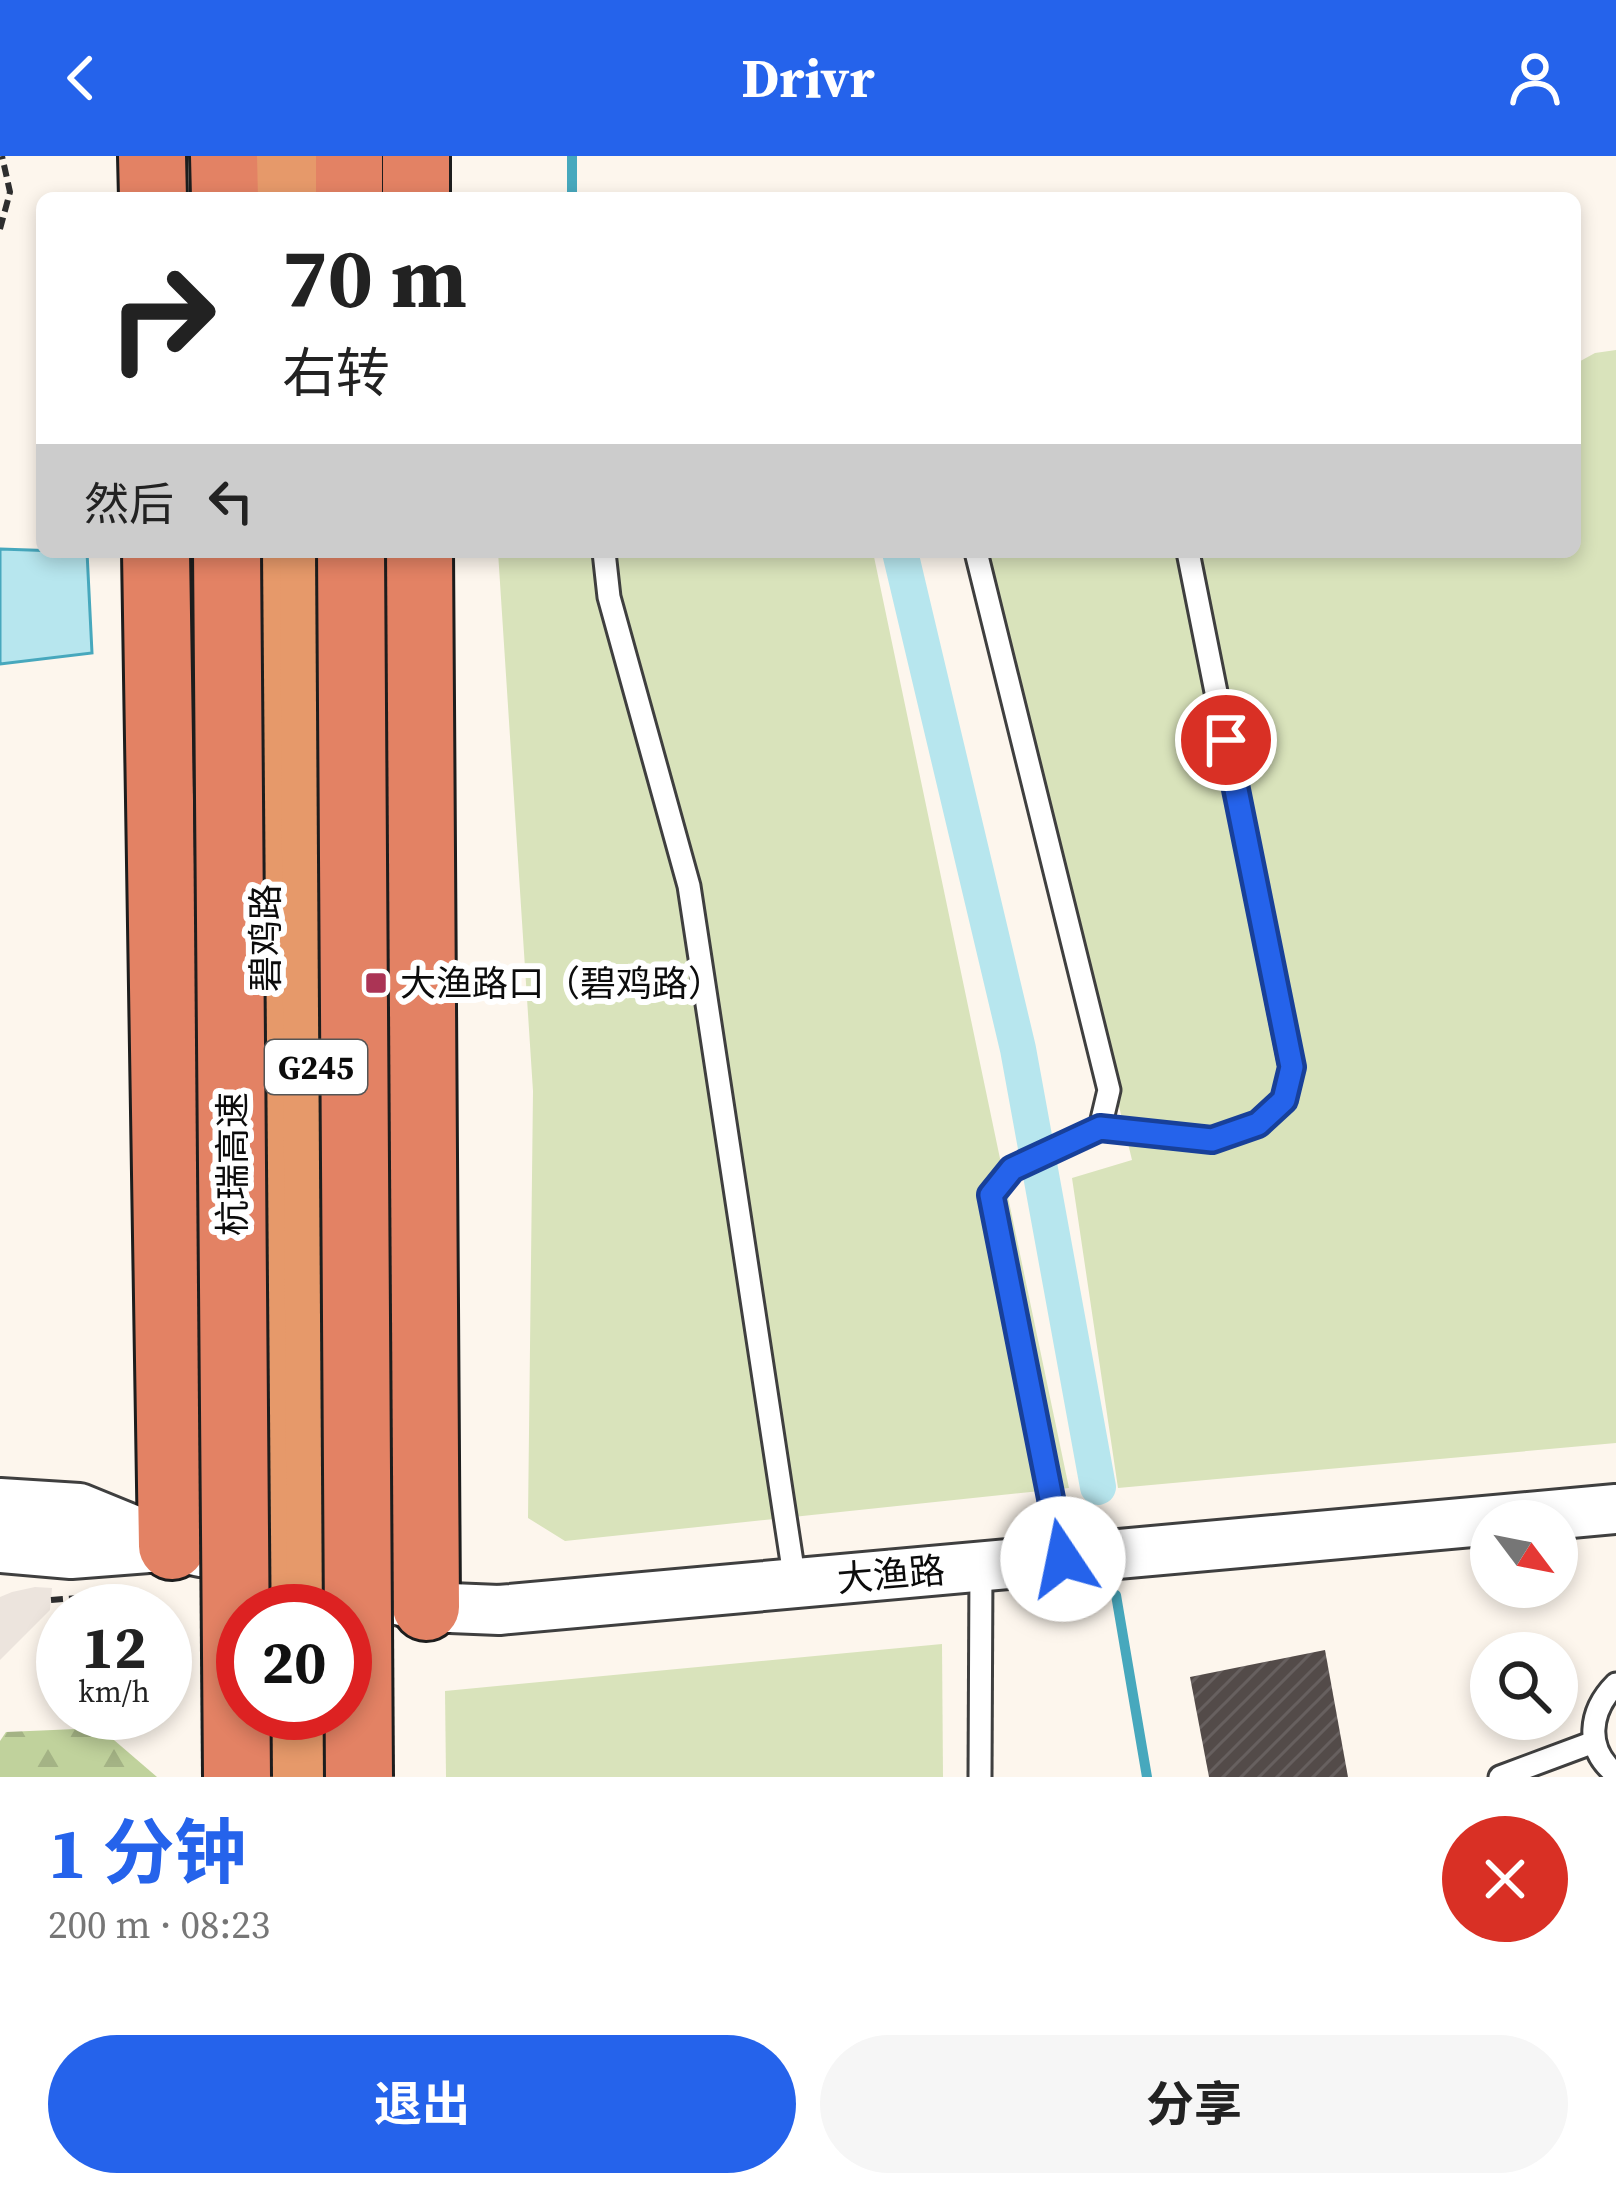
<!DOCTYPE html>
<html lang="zh">
<head>
<meta charset="utf-8">
<style>
  body { margin:0; font-family:"Source Serif 4","Noto Sans SC",serif; background:#f6f6f6; color:#222; height:100vh; display:flex; flex-direction:column; font-size:45px; white-space:nowrap }
  * { box-sizing:border-box; margin:0 }
  p { font-size:39px; color:#767676 }
  .icon { flex:none; width:66px; height:66px; fill:none; stroke:currentColor; stroke-width:2; stroke-linecap:round; stroke-linejoin:round }
  .map { position:relative; height:1621px; overflow:hidden }
  .panel { display:flex; flex-direction:column; background:#fff; flex:1 }
  .panel>* { flex:none }
  .guide { position:absolute; left:36px; top:36px; width:1545px; height:366px; border-radius:18px; box-shadow:0 6px 18px #0003; background:#fff; color:#222; overflow:hidden }
  .needle { width:78px; rotate:122deg }
  .buttons { position:absolute; left:1470px; top:1344px; display:grid; gap:24px }
  .buttons a { display:grid; place-items:center; width:108px; height:108px; border-radius:50%; background:#fff; box-shadow:0 6px 18px #0003; font-size:60px }
  .speed { position:absolute; left:36px; top:1428px; display:flex; gap:24px; font-size:60px; font-weight:700; text-align:center }
  .speed>* { display:grid; place-content:center; width:156px; height:156px; border-radius:50%; background:#fff; box-shadow:0 6px 18px #0003; line-height:1 }
  .speed small { font-size:30px; font-weight:400 }
  .speed .limit { border:18px solid #d22; background:#fff; color:#111 }
  .pin { position:absolute; display:grid; place-items:center; width:102px; height:102px; color:#fff; margin:-51px; border:6px solid #fff; border-radius:50%; box-shadow:0 3px 12px #0007 }
  .me { position:absolute; width:132px; margin:-66px; rotate:349deg; stroke-linejoin:round; filter:drop-shadow(0 0 9px #0008) }
  .turn { display:flex; align-items:center; gap:42px; height:252px; padding:0 48px; font-size:54px }
  .turn .icon { width:156px; height:156px; stroke-width:2.5 }
  .turn b { display:block; font-size:84px; line-height:102px }
  .then { display:flex; align-items:center; height:114px; padding:0 48px; background:#0003; gap:24px; font-size:45px }
  .round { display:grid; place-items:center; flex:none; width:126px; height:126px; border-radius:63px; background:#f6f6f6 }
  .head { display:flex; align-items:center; justify-content:space-between; height:204px; padding:0 48px }
  h1 { font-size:72px; font-weight:700; line-height:90px; color:#2563eb }
  .cta { display:flex; gap:24px; margin-top:auto; padding:24px 48px }
  .cta a { flex:1; height:138px; border-radius:72px; background:#2563eb; color:#fff; font-size:48px; font-weight:700; line-height:138px; text-align:center }
  .cta a+a { background:#f6f6f6; color:#222 }
  header { display:flex; justify-content:space-between; align-items:center; height:156px; padding:0 48px; background:#2563eb; color:#fff; font-size:54px; font-weight:700 }
  .map>svg:first-child { display:block }
  .grass { fill:#d9e3bb }
  .forest { fill:url(#forest-firs) }
  .plaza { fill:#ece4dd }
  .water { fill:#b7e6ee; stroke:#47a8bd; stroke-width:3 }
  .lines { fill:none; stroke-linecap:round; stroke-linejoin:round }
  .stream { stroke:#47a8bd; stroke-width:10 }
  .canal { stroke:#b7e6ee; stroke-width:36 }
  .building { fill:url(#building-hatch) }
  .service-casing { stroke:#3f3f3f; stroke-width:27 }
  .tertiary-casing { stroke:#3f3f3f; stroke-width:54 }
  .trunk-casing { stroke:#1d1d1d; stroke-width:72 }
  .motorway-casing { stroke:#1d1d1d; stroke-width:72 }
  .path { stroke:#2e2e2e; stroke-width:6; stroke-dasharray:12 6; stroke-linecap:butt }
  .service { stroke:#fff; stroke-width:21 }
  .tertiary { stroke:#fff; stroke-width:48 }
  .trunk { stroke:#e6996a; stroke-width:66 }
  .motorway { stroke:#e38264; stroke-width:66 }
  .motorway-bridge-casing { stroke:#1d1d1d; stroke-width:72; stroke-linecap:butt }
  .motorway-bridge { stroke:#e38264; stroke-width:66 }
  .route-casing { stroke:#184099; stroke-width:30 }
  .route { stroke:#2563eb; stroke-width:21 }
  .poi-dot { fill:#ab3455; stroke:#fff; stroke-width:4.5 }
  .labels { text-anchor:middle; stroke-width:12; stroke-linejoin:round; paint-order:stroke }
  .shield { fill:#fff; stroke:#555; stroke-width:3 }
  .shield-label { font-size:33px; font-weight:bold; fill:#0c0c0c }
  .street-label { font-size:36px; fill:#0c0c0c; stroke:#fff }
  .poi-label { font-size:36px; fill:#0c0c0c; stroke:#fff; text-anchor:start }
</style>
</head>
<body>
<header><svg class="icon" aria-label="back" viewBox="0 0 24 24"><path d="M15 5l-7 7 7 7"/></svg>Drivr<svg class="icon" aria-label="person" viewBox="0 0 24 24"><circle cx="12" cy="8" r="4"/><path d="M4 21q1-7 8-7t8 7"/></svg></header>
<div class="map">
<svg width="1616" height="1621" viewBox="0 0 1616 1621">
  <defs>
    <pattern id="forest-firs" width="22" height="20" patternUnits="userSpaceOnUse" patternTransform="scale(3)"><rect width="22" height="20" fill="#c0d29c"/><path d="M5 1l3.5 6h-7zM16 11l3.5 6h-7z" fill="#a4b385"/></pattern>
    <pattern id="building-hatch" width="6" height="6" patternUnits="userSpaceOnUse" patternTransform="scale(3)"><rect width="6" height="6" fill="#534b49"/><path d="M-1 1l2-2M0 6l6-6M5 7l2-2" fill="none" stroke="#67605f"/></pattern>
  </defs>
  <rect width="100%" height="100%" fill="#fdf6ed"/>
  <g class="grass">
    <polygon points="1616,194 1616,1287 1118,1332 1072,1022 1132,1004 985,396 1575,396 1575,208 1595,197"/>
    <polygon points="498,396 873,396 1069,1332 565,1385 528,1362 533,935"/>
    <polygon points="942,1488 943,1621 446,1621 445,1535"/>
  </g>
  <polygon class="forest" points="100,1572 157,1621 0,1621 0,1585 6,1576"/>
  <polygon class="plaza" points="35,1431 52,1432 50,1454 0,1504 0,1441 12,1436"/>
  <polygon class="water" points="0,393 87,396 92,497 0,508"/>
  <g class="lines">
    <g class="stream">
      <polyline points="572,0 572,42"/>
      <polyline points="1116,1439 1147,1621"/>
    </g>
    <polyline class="canal" points="900,396 1018,893 1098,1331"/>
  </g>
  <polygon class="building" points="1325,1494 1348,1621 1209,1621 1190,1521"/>
  <g class="lines">
    <defs>
      <g id="service">
        <polyline points="604,396 609,441 689,730 795,1426"/>
        <polyline points="976,396 1109,934 1100,972"/>
        <polyline points="1063,1403 991,1039 1012,1013 1100,972 1212,984 1258,968 1284,945 1291,911 1188,396"/>
        <path d="M 1616,1528 C 1589,1555 1584,1593 1616,1618"/>
        <polyline points="980,1621 981,1411"/>
        <polyline points="1500,1621 1594,1586"/>
      </g>
      <g id="tertiary">
        <polyline points="0,1347 79,1352 172,1390 201,1396"/>
        <polyline points="0,1392 71,1398 161,1391"/>
        <polyline points="326,1427 426,1451 499,1454 1616,1353"/>
      </g>
      <g id="trunk">
        <polyline points="259,0 259,42"/>
        <polyline points="310,0 310,42"/>
        <polyline points="262,396 271,1455"/>
        <polyline points="313,396 320,1455"/>
        <polyline points="272,1557 272,1621"/>
        <polyline points="321,1557 321,1621"/>
      </g>
      <g id="motorway">
        <polyline points="152,0 153,42"/>
        <polyline points="224,0 225,42"/>
        <polyline points="349,0 349,42"/>
        <polyline points="416,0 416,42"/>
        <polyline points="156,396 172,1390"/>
        <polyline points="419,396 426,1451"/>
      </g>
    </defs>
    <use href="#service" class="service-casing"/>
    <use href="#tertiary" class="tertiary-casing"/>
    <use href="#trunk" class="trunk-casing"/>
    <use href="#motorway" class="motorway-casing"/>
    <g class="path">
      <polyline points="0,73 10,36 2,0"/>
      <polyline points="51,1444 91,1441 91,1433"/>
    </g>
    <use href="#service" class="service"/>
    <use href="#tertiary" class="tertiary"/>
    <use href="#trunk" class="trunk"/>
    <use href="#motorway" class="motorway"/>
    <defs>
      <g id="motorway-bridge">
        <polyline points="227,396 237,1621"/>
        <polyline points="351,396 359,1621"/>
      </g>
    </defs>
    <use href="#motorway-bridge" class="motorway-bridge-casing"/>
    <use href="#motorway-bridge" class="motorway-bridge"/>
  </g>
  <g class="lines">
    <defs>
      <polyline id="route" points="1063,1403 991,1039 1012,1013 1100,972 1212,984 1258,968 1284,944 1292,911 1226,584"/>
    </defs>
    <use href="#route" class="route-casing"/>
    <use href="#route" class="route"/>
  </g>
  <rect class="poi-dot" x="364" y="815" width="24" height="24" rx="6"/>
  <g class="labels">
    <rect class="shield" x="265" y="884" width="102" height="54" rx="9"/>
    <g class="shield-label">
      <text x="316" y="923">G245</text>
    </g>
    <g class="street-label">
      <text transform="translate(265 782) rotate(-90)" y="13">碧鸡路</text>
      <text transform="translate(232 1008) rotate(-90)" y="13">杭瑞高速</text>
      <text transform="translate(891 1418) rotate(-5)" y="13">大渔路</text>
    </g>
    <g class="poi-label">
      <text x="400" y="840">大渔路口（碧鸡路）</text>
    </g>
  </g>
</svg>
<div class="buttons">
<a><svg class="needle" viewBox="-14 -14 28 28"><path d="M0-13l5 13h-10z" fill="#e53935"/><path d="M0 13l5-13h-10z" fill="#767676"/></svg></a>
<a><svg class="icon" aria-label="search" viewBox="0 0 24 24"><circle cx="10" cy="10" r="6"/><path d="M15 15l6 6"/></svg></a>
</div>
<div class="speed"><div>12<small>km/h</small></div><div class="limit">20</div></div>
<div class="pin" style="left:1226px;top:584px;background:#d93025"><svg class="icon" aria-label="arrive" viewBox="0 0 24 24"><path d="M6 21V4h12l-3 4 3 4H6"/></svg></div>
<svg class="me" style="left:1063px;top:1403px" viewBox="-20 -20 40 40"><circle r="19" fill="#fff"/><path d="M0-13L10 11 0 6-10 11z" fill="#2563eb"/></svg>
<div class="guide">
<div class="turn"><svg class="icon" aria-label="right" viewBox="0 0 24 24"><path d="M7 20v-9h11M14 6l5 5-5 5"/></svg><div><b>70 m</b>右转</div></div>
<div class="then">然后<svg class="icon" aria-label="left" viewBox="0 0 24 24"><path d="M17 20v-9H6M10 6l-5 5 5 5"/></svg></div>
</div>
</div>
<section class="panel">
<div class="head"><div><h1>1 分钟</h1><p>200 m · 08:23</p></div><a class="round" style="background:#d93025;color:#fff"><svg class="icon" aria-label="close" viewBox="0 0 24 24"><path d="M6 6l12 12M18 6L6 18"/></svg></a></div>
<div class="cta"><a>退出</a><a>分享</a></div>
</section>
</body>
</html>
